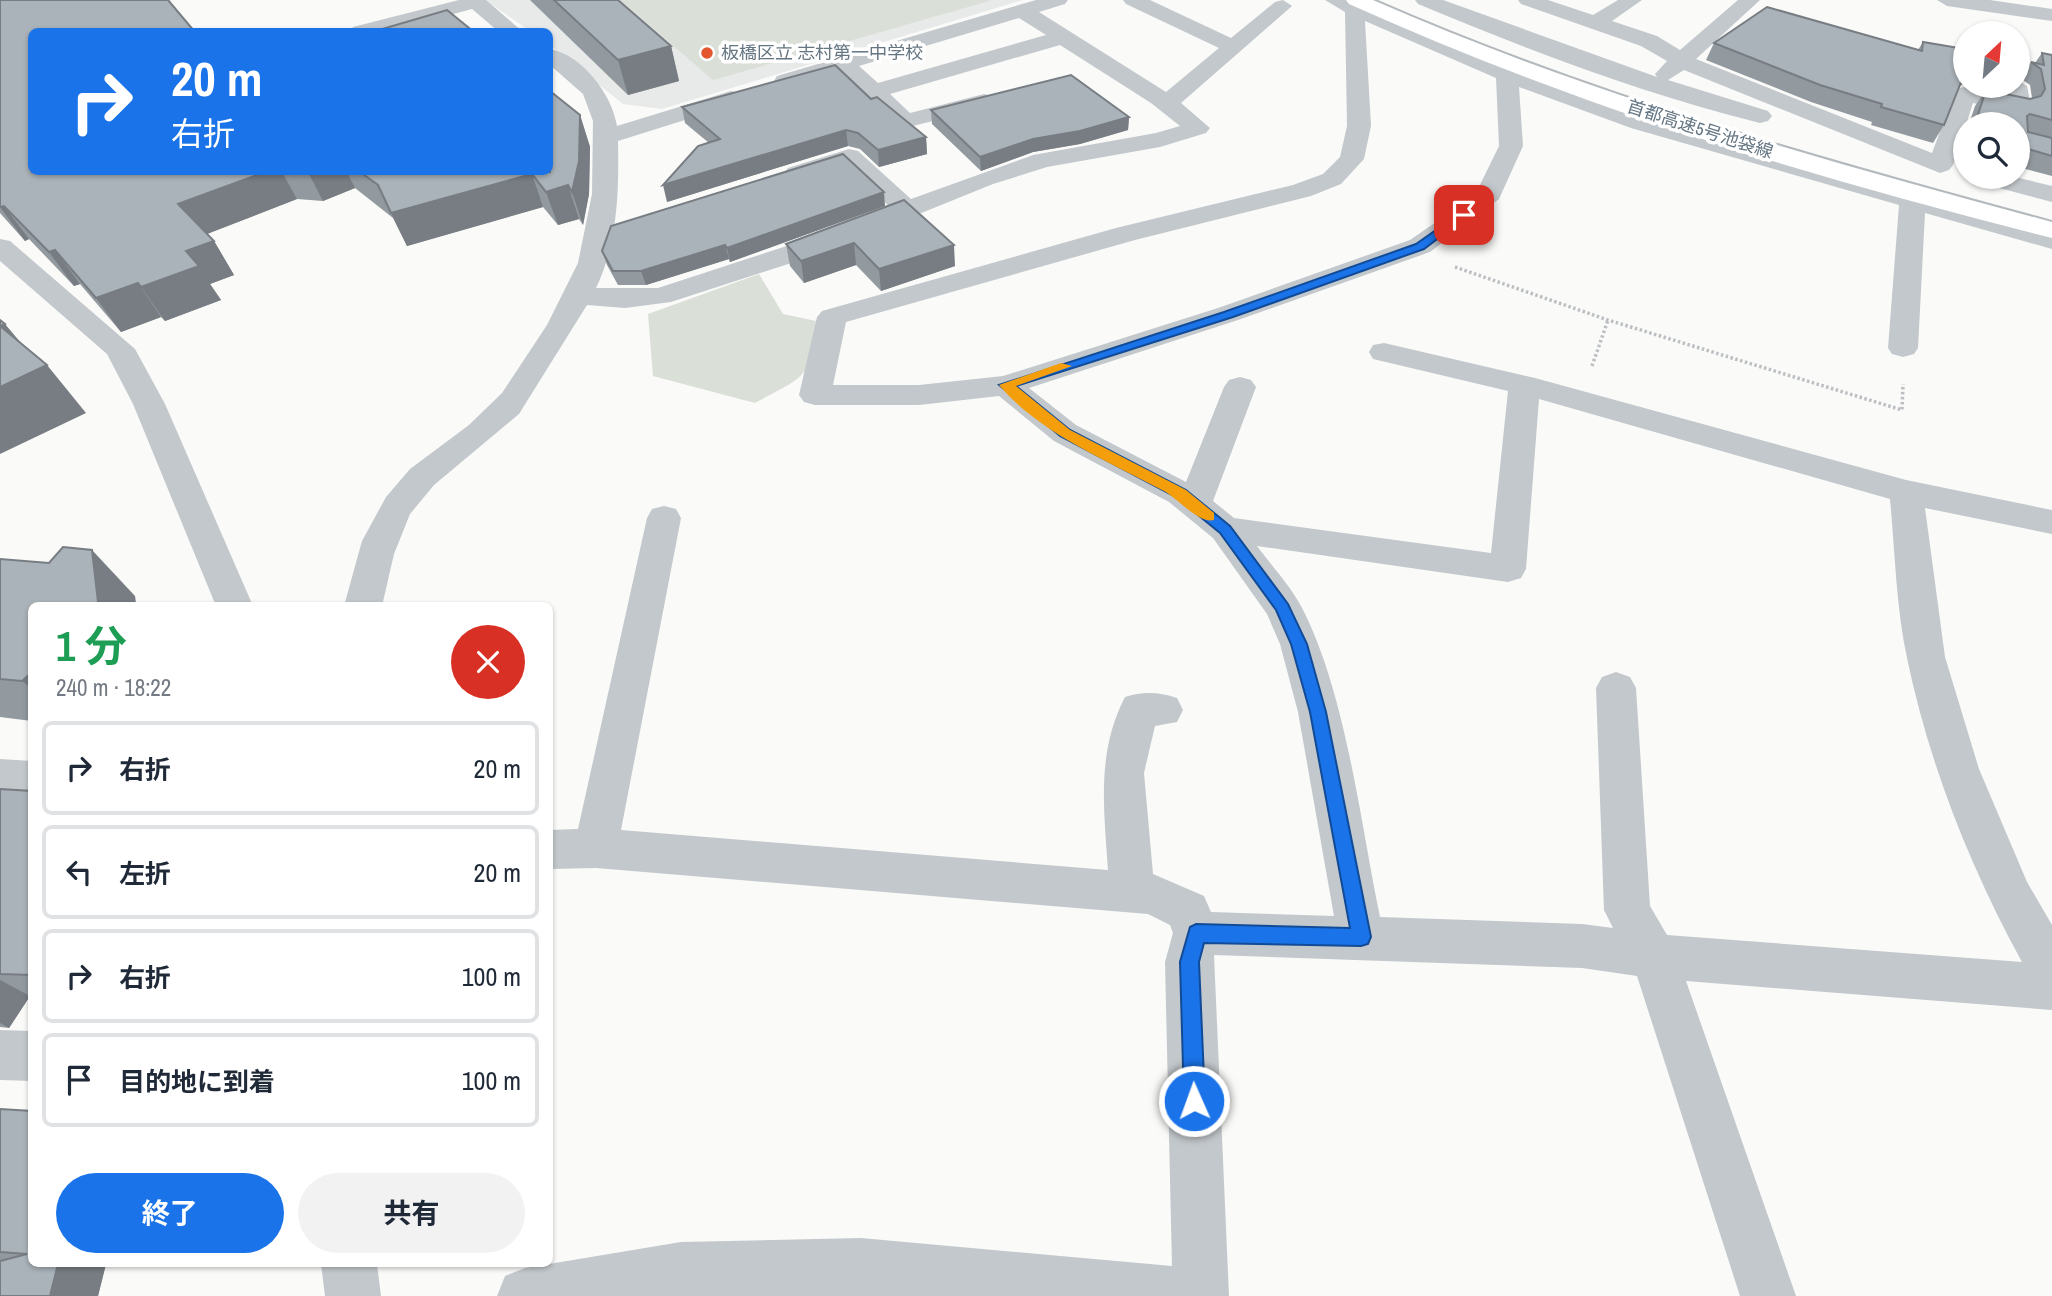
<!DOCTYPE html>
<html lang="ja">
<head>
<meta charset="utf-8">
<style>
  body { margin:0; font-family:"Archivo Narrow","Noto Sans JP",sans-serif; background:#f2f2f3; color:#1f2937; height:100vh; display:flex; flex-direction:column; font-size:26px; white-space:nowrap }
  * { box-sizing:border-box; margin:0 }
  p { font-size:23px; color:#747a83 }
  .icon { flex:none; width:38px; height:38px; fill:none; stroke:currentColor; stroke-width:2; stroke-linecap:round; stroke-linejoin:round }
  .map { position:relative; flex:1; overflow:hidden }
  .drawer { position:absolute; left:28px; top:602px; width:525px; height:665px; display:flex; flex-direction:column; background:#fff; border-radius:10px; box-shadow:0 2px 5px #0004 }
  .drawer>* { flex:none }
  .top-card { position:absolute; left:28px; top:28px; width:525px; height:147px; border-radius:10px; box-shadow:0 2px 5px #0004; background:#1a73e8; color:#fff; overflow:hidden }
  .needle { width:46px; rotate:26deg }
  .controls { position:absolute; left:1953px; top:21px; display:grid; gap:14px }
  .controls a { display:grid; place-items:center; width:77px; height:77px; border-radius:50%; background:#fff; box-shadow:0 2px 5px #0004; font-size:35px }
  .pin { position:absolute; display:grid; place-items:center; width:60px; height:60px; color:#fff; margin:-30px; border-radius:14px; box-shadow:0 4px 10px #0006 }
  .me { position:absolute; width:77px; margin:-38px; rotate:358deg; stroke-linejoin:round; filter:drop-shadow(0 0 5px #0008) }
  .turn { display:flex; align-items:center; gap:24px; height:147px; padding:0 28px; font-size:32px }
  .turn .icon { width:91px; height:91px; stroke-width:2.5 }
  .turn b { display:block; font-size:49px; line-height:60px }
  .round { display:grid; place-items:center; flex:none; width:74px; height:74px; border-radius:37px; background:#f2f2f3 }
  .summary { display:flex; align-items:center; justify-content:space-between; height:119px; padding:0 28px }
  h1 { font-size:42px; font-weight:700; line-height:52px; color:#1e9e55 }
  .cta { display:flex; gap:14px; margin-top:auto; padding:14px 28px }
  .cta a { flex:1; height:80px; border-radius:42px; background:#1a73e8; color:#fff; font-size:28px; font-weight:700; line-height:80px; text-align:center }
  .cta a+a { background:#f2f2f3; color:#1f2937 }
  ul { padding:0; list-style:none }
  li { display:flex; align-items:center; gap:21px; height:94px; margin:0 14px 10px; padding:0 14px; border:4px solid #e0e1e3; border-radius:10px }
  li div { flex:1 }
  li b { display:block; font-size:26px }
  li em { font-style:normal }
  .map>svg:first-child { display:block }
  .built { fill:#e8e9e9 }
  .green { fill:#dadfd7 }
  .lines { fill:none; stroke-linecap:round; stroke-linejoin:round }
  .highway-casing { stroke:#b4b9bd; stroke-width:4 }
  .path { stroke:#bbbfc2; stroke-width:3.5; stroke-dasharray:2.5 2.5; stroke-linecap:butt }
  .minor { fill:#c3c8cc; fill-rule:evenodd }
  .highway { fill:#fff; fill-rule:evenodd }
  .wall { fill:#929a9f }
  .shaded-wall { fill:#777d82 }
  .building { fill:#aab3b9; stroke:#777d82; stroke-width:2 }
  .route { fill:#1a73e8; stroke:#114b97; stroke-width:2 }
  .slow { fill:#f59e0b }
  .poi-dot { fill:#e4572e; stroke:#fff; stroke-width:2.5 }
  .labels { text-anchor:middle; stroke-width:7; stroke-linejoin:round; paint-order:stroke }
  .far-poi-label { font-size:18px; fill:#657683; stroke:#fff; text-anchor:start }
  .far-street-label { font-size:18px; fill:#657683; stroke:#fff }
</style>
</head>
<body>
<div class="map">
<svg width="2052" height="1296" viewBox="0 0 2052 1296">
  <rect width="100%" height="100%" fill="#fafaf8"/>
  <polygon class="built" points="485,0 1023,0 662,109 623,104 550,45 550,32 530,31"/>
  <g class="green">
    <polygon points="620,0 988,0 989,1 713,80"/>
    <path d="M 759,274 L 783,314 L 816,321 C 810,381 806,375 755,403 L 653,376 L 648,314 Z"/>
  </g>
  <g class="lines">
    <defs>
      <path id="highway" d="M 1346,0 L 1373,0 C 1592,96 1821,160 2052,222 L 2052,238 C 1812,178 1575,106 1349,4 Z"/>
    </defs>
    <use href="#highway" class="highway-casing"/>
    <g class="path">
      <polyline points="1455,267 1608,320 1902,410 1903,384"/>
      <polyline points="1592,366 1608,320"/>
    </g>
    <g class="minor">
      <polygon points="459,0 486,0 523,32 499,32 472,9 387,32 351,32 353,27"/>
      <path d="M 1036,0 L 1068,0 L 1065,4 L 1039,12 L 1166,92 L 1219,48 L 1126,4 L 1123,0 L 1150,0 L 1231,38 L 1275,2 L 1283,0 L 1292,6 L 1181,103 L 1210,128 L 1206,133 L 1160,147 L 1047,167 L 993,184 L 825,252 L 671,302 L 625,308 L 587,305 L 519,414 L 434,485 L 410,514 L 394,554 L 382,606 L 344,606 L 362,541 L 386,497 L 410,469 L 469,425 L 502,393 L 547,325 L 578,263 L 592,194 L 593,121 L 583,94 L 550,65 L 550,49 C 582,55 612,94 617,126 L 731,91 L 739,93 L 743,98 L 739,103 L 618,141 C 619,191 618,242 596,288 L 658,288 L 805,240 L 890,207 L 845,166 L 797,181 L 788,178 L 784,173 L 788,168 L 849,149 L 858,151 L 911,199 L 1033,155 L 1156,133 L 1180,126 L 1151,103 L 1060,45 L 890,94 L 910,113 L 984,94 L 992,96 L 996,101 L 992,106 L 905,128 L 897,126 L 840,72 L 785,88 L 774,81 L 777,76 ZM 1019,18 L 1046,35 L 878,83 L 859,66 Z"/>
      <path d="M 1325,0 L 1352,0 L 1491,61 L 1647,118 L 2052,233 L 2052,249 L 1925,213 L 1918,348 L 1914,354 L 1903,357 L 1892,354 L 1888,348 L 1899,205 L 1631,128 L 1519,87 L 1523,146 L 1499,199 L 1430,252 L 1238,320 L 1029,388 L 1076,425 L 1186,482 L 1224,387 L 1229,380 L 1240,377 L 1251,380 L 1256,387 L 1213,501 L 1234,518 L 1491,553 L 1508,391 L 1373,359 L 1369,352 L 1373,345 L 1384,343 L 1535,378 L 1906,480 L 2052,510 L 2052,534 L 1925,508 L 1945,657 L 1979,769 L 2027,882 L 2052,925 L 2052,1010 L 1686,981 L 1796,1296 L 1740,1296 L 1637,976 L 1582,968 L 1214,955 L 1229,1296 L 497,1296 L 505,1276 L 525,1268 L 681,1242 L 861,1238 L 1172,1266 L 1165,962 L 1173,933 L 1170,925 L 1148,914 L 596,868 L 550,869 L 550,830 L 578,829 L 647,518 L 652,509 L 664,506 L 676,509 L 681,518 L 621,830 L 1108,870 C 1104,810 1096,753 1125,697 C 1143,691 1159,692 1177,698 L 1183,710 L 1177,722 L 1155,726 L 1144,773 L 1153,874 L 1204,896 L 1211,912 L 1334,916 L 1298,712 L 1280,644 L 1267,614 L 1213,538 L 1169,502 L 1054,441 L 999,396 L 919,405 L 815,405 L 804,402 L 799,395 L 817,317 L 822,311 L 1116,228 L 1293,185 L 1323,174 L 1340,157 L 1347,126 L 1345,12 ZM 1365,21 L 1496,78 L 1499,146 L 1475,195 L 1410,240 L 1218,308 L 1003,376 L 919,385 L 833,385 L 846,322 L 1135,240 L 1311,196 L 1341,184 L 1364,159 L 1371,126 ZM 1539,399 L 1890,499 C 1895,551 1896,607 1907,658 C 1929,764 1970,867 2022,962 L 1667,935 L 1650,906 L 1636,688 L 1630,677 L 1616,672 L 1602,677 L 1596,688 L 1604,910 L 1613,928 L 1582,924 L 1380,917 C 1360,821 1346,692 1301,606 C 1289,584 1271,565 1257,546 L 1508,582 L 1521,578 L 1526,569 Z"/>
      <path d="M 1415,0 L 1443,0 L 1657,77 L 1655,74 L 1667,61 L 1641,46 L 1521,4 L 1518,0 L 1548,0 L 1593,15 L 1618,0 L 1642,0 L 1612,21 L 1657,36 L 1680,50 L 1738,0 L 1760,0 L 1696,59 L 1932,153 L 1956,89 L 1964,87 L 2006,96 L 2005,86 L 2018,86 L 2018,80 L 2027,86 L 2031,106 L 2027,111 L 2019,113 L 1973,103 L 1953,165 L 1949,170 L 1940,173 L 1684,70 L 1668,80 L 1768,111 L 1772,116 L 1768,121 L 1760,123 C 1644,94 1528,50 1418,4 Z"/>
      <polygon points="1937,0 1990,0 2052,9 2052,21 1947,6"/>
      <polygon points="1973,177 2015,177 2052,186 2052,202 1977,182"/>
      <polygon points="0,239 10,241 135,349 165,404 253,606 216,606 133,404 107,354 0,261"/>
      <polygon points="0,759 32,761 32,797 0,795"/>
      <polygon points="0,1030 32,1031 32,1081 0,1080"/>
      <polygon points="321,1264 377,1264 381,1296 325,1296"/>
    </g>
    <use href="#highway" class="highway"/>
  </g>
  <g class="wall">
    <polygon points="0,0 32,172 550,172 580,115 590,147 589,194 583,225 579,219 558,225 543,207 407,246 393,218 355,188 323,201 297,199 207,234 214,241 234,275 210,284 221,300 165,321 161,317 121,332 80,284 74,286 29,239 25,241 0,213"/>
    <polygon points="530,0 618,0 671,46 679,81 628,95"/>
    <polygon points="1923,42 1965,49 1965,85 1960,85 1944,125 1933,143 1871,125 1872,122 1811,102 1706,60 1714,43 1918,50"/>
    <polygon points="2042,53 2052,55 2052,176 2018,167 2018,124 1969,124 1975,106 1986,90 2030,99 2032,98 2030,85 2020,78 2031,62 2035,63"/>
    <polygon points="2018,59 2027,66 2018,80"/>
    <polygon points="1971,86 2008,86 2003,93"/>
    <polygon points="871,99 926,137 927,154 879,167 860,149 848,146 667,202 709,143 685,123 682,107"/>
    <polygon points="931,110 1129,117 1128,130 1080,144 1033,152 981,171 932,124"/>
    <polygon points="1965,136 1965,152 1960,150"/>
    <polygon points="904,200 955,266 881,291 856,265 804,283 790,266 786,244"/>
    <polygon points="885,206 730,262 729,259 646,285 618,285 607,265 602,251"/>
    <polygon points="0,559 135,596 136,606 32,606 32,721 0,717"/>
    <polygon points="0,789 32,791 32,997 30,996 9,1028 0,1027"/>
    <polygon points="0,1109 106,1264 98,1296 0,1296"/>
  </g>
  <g class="shaded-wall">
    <polygon points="671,46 679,81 628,95 618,60"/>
    <polygon points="1965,71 1965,83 1955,86"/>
    <polygon points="580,115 590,147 589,194 583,225 572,192"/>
    <polygon points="1129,117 1128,130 1080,144 1033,152 981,171 980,157 1033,139"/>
    <polygon points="846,130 848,146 667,202 663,185"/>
    <polygon points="926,137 927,154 879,167 878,150"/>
    <polygon points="265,172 282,172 297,199 199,237 178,204"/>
    <polygon points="308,172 347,172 355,188 323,201"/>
    <polygon points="532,174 543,207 407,246 391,213"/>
    <polygon points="568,185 579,219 558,225 546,192"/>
    <polygon points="884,192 885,206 730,262 727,248"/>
    <polygon points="4,206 29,239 25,241 0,207"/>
    <polygon points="214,241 234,275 210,284 221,300 165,321 141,287 186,251"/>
    <polygon points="854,243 856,265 804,283 801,261"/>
    <polygon points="725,245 729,259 646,285 641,271"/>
    <polygon points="954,245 955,266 881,291 879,269"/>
    <polygon points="55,250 80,284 74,286 49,252"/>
    <polygon points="138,283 161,317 121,332 96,298"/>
    <polygon points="5,324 42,368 47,365 86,413 0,454 0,326"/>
    <polygon points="92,550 135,596 136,606 94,606"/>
    <polygon points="32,672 32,689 22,681"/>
    <polygon points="0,980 30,996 9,1028 0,1023"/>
    <polygon points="58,1264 106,1264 98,1296 50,1296"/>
  </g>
  <g class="building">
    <polygon points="0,0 168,0 195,32 32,32 32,172 265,172 178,204 214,241 186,251 199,266 141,287 138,283 96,298 55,250 49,252 4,206 0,207"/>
    <polygon points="554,0 618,0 671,46 618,60"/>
    <polygon points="1767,7 1922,51 1923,42 1965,49 1965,72 1944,125 1881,107 1882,104 1820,85 1714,43"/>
    <polygon points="447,10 474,32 372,32"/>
    <polygon points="2042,53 2052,55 2052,120 2030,114 2027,116 2028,132 2052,138 2052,156 2018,146 2018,124 1975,124 1986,90 2030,99 2041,96 2045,89 2041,69 2031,62 2044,65"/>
    <polygon points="2018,59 2028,61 2027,66 2018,67"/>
    <polygon points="835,65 871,99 877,97 926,137 878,150 858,133 846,130 663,185 698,146 720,139 682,107"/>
    <polygon points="1071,75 1129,117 1080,131 1033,139 980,157 931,110"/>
    <polygon points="550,91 580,115 579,161 572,192 568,185 546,192 532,174 391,213 378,185 360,172 550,172"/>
    <polygon points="843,154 884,192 727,248 725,245 641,271 613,271 602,251 611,226"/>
    <polygon points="904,200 954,245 879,269 854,243 801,261 786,244"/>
    <polygon points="0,320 5,324 0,326 47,365 0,387"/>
    <polygon points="63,547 92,550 98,602 94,606 32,606 32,672 22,681 0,679 0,559 49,563"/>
    <polygon points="0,789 32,791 32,975 0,974"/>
    <polygon points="0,1109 32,1111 32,1264 58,1264 50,1296 0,1296 0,1261 27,1254 0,1252"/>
  </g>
  <polygon class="route" points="1460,213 1469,215 1424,249 1233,317 1016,386 1070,430 1186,490 1230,526 1288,604 1307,644 1326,712 1371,937 1368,944 1361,946 1204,943 1199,962 1205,1101 1202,1109 1194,1112 1187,1109 1184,1101 1180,962 1190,927 1196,924 1350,928 1310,712 1291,644 1276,610 1220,533 1176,497 1060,436 999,385 1224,312 1416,244"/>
  <path class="slow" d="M 1061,363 L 1072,366 L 1016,386 L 1070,430 L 1186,490 L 1214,513 L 1214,520 C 1199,524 1177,498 1164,491 C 1111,463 1038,432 999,385 Z"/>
  <circle class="poi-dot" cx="707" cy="53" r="7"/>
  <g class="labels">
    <g class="far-poi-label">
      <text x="721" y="59">板橋区立 志村第一中学校</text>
    </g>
    <g class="far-street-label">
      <text transform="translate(1700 129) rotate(18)" y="6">首都高速5号池袋線</text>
    </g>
  </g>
</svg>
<div class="controls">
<a><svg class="needle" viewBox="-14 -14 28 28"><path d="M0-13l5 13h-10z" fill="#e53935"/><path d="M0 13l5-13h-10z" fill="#747a83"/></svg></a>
<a><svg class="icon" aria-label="search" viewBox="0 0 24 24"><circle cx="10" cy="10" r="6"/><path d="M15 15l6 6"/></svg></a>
</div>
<div class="pin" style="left:1464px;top:215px;background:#d93025"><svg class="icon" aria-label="arrive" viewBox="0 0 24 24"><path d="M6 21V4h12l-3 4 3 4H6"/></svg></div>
<svg class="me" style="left:1194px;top:1101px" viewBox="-20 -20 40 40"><circle r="17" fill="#1a73e8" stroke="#fff" stroke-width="3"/><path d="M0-11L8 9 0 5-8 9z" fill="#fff"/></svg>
<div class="top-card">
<div class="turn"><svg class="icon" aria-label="right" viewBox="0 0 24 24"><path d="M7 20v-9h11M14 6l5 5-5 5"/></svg><div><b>20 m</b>右折</div></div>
</div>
<section class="drawer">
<div class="summary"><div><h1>1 分</h1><p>240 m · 18:22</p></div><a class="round" style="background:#d93025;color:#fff"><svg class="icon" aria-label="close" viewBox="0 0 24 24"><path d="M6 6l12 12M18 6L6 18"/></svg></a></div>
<ul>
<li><svg class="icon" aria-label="right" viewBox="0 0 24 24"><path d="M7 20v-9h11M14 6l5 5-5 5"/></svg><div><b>右折</b></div><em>20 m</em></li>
<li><svg class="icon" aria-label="left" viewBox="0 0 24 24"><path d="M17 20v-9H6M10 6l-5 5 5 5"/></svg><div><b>左折</b></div><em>20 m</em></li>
<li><svg class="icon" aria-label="right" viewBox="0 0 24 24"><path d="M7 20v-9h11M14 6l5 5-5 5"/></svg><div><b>右折</b></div><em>100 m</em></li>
<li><svg class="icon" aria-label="arrive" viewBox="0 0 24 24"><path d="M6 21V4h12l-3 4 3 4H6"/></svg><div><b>目的地に到着</b></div><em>100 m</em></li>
</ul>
<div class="cta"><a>終了</a><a>共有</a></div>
</section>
</div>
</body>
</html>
